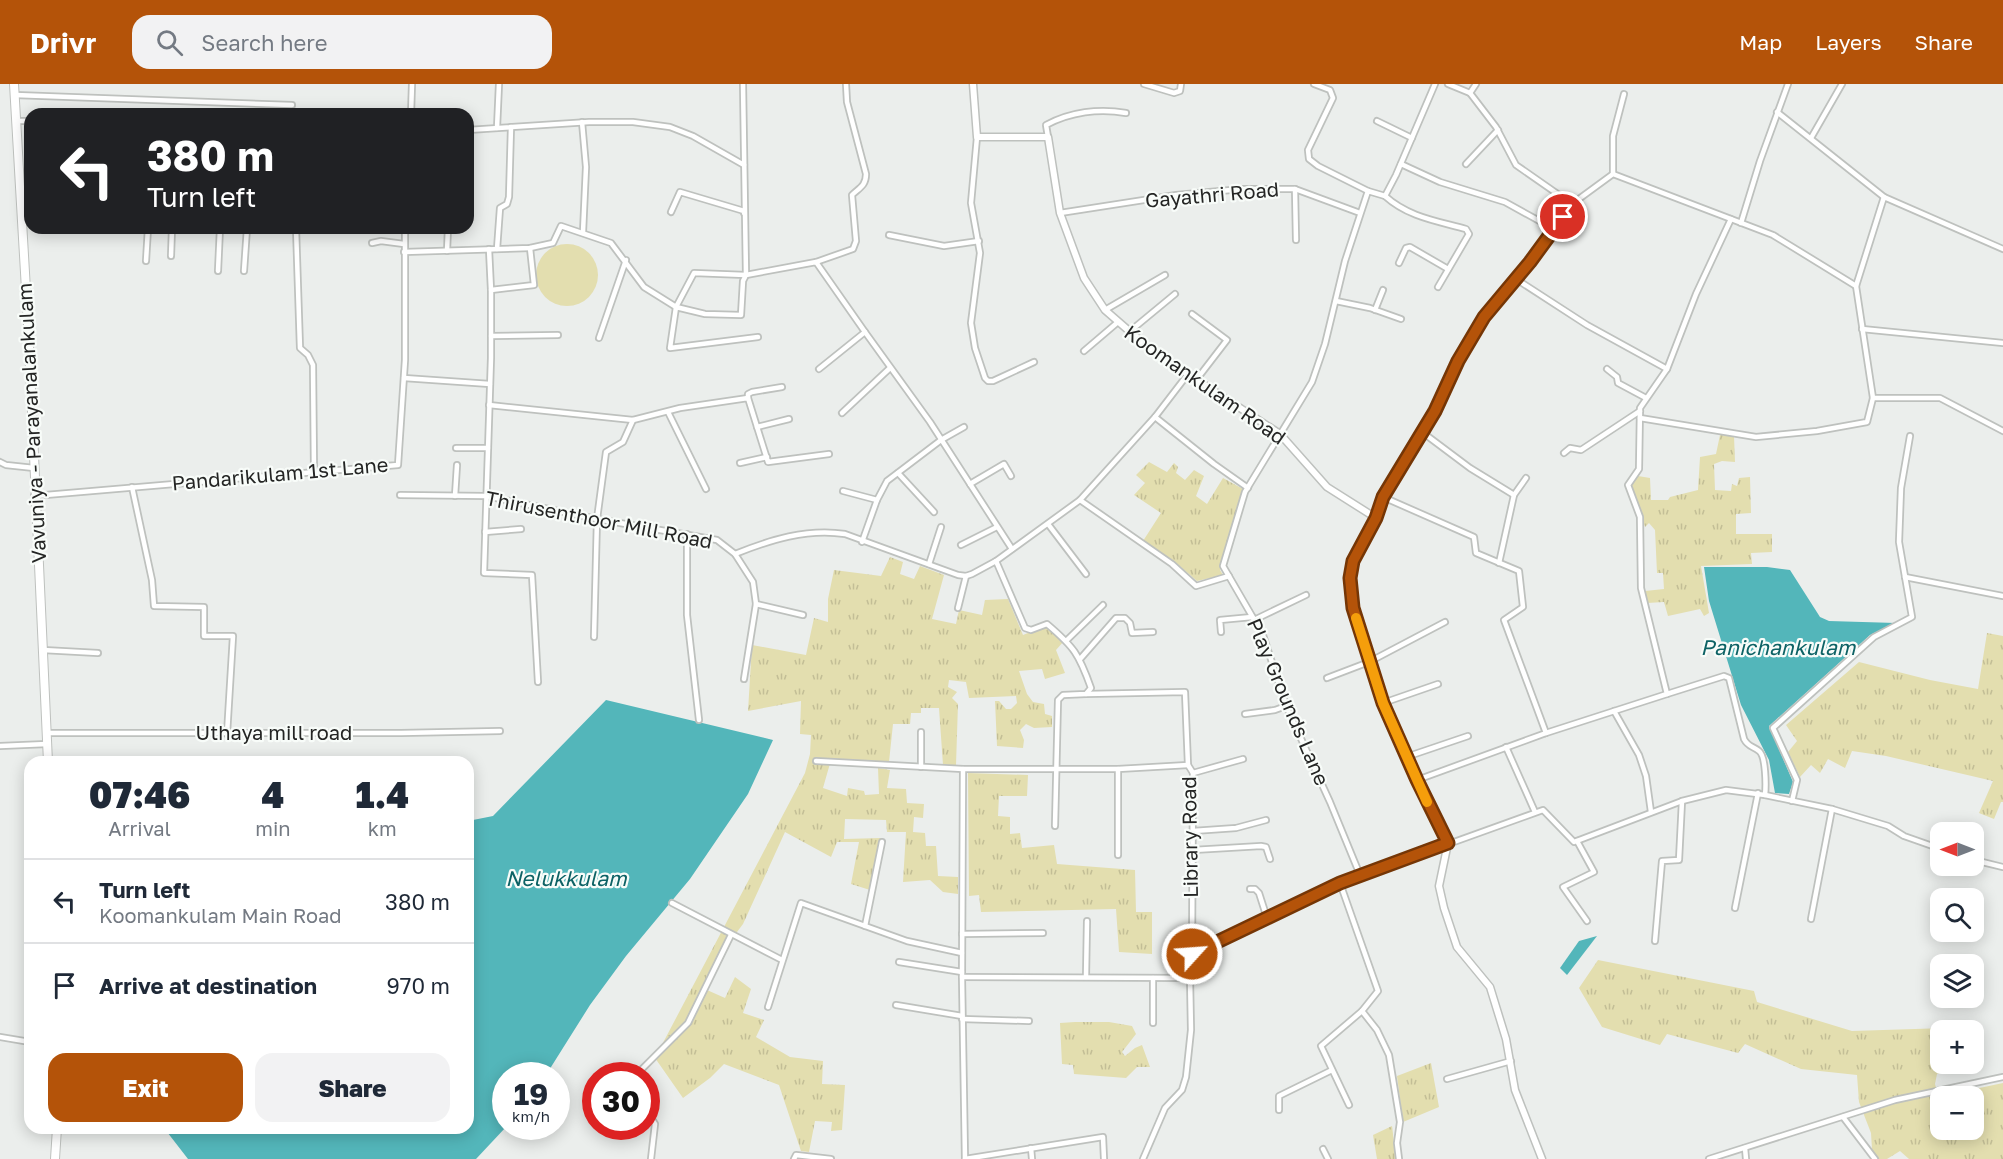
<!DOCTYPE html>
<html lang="en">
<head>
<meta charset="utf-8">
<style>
  body { margin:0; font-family:"Golos Text",sans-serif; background:#f2f2f3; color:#1f2937; height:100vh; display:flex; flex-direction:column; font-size:22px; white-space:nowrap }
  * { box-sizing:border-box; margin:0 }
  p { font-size:20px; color:#747a83 }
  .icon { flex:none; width:33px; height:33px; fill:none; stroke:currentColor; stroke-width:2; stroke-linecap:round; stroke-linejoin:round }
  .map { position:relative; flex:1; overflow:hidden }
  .side { position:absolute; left:24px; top:672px; width:450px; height:378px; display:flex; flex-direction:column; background:#fff; border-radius:18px; box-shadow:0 3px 15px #0003 }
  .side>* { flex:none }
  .top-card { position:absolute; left:24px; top:24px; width:450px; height:126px; border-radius:18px; box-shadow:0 3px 15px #0003; background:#202124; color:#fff; overflow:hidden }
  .needle { width:39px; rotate:270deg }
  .controls { position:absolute; left:1930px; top:738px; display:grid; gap:12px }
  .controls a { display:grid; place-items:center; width:54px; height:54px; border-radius:12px; background:#fff; box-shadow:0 3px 15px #0003; font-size:30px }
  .speed { position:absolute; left:492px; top:978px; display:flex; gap:12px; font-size:30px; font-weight:700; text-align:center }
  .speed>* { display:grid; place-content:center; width:78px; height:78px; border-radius:50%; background:#fff; box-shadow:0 3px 15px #0003; line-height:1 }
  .speed small { font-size:15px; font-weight:400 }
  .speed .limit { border:9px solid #d22; background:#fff; color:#111 }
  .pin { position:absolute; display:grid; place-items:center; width:51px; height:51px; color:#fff; margin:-26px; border:3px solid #fff; border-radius:50%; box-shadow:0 2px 6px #0007 }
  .me { position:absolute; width:66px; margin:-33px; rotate:64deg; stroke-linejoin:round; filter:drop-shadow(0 0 4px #0008) }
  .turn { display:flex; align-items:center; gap:21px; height:126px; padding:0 24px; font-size:27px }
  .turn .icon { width:78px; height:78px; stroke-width:2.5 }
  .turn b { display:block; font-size:42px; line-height:51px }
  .eta { display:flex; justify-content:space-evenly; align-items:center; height:102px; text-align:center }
  .eta b { font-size:36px; font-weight:800; line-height:42px }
  .button { display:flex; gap:12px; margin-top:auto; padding:12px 24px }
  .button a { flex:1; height:69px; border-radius:18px; background:#b45309; color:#fff; font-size:24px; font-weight:800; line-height:69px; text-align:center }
  .button a+a { background:#f2f2f3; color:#1f2937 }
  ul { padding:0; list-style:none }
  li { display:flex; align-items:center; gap:18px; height:84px; padding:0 24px; border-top:2px solid #e0e1e3 }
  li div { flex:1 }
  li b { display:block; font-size:22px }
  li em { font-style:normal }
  header { display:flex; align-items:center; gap:36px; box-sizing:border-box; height:84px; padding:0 30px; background:#b45309; color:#fff }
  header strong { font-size:28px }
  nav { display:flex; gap:33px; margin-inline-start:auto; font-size:21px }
  .search { width:420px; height:54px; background:#f2f2f3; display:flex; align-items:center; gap:15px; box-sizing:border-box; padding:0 21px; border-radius:18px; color:#747a83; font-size:22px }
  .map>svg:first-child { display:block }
  .grass { fill:url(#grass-tufts) }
  .pitch { fill:#e3deaf }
  .water { fill:#53b6ba }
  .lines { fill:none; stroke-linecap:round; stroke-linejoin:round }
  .street-casing { stroke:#bec1be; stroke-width:8 }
  .secondary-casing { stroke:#bec1be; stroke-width:9 }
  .highway-casing { stroke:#bec1be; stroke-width:10 }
  .street { stroke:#fff; stroke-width:4.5 }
  .secondary { stroke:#fff; stroke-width:6 }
  .highway { stroke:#fff; stroke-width:8 }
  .route-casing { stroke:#753606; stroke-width:15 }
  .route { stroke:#b45309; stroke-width:10 }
  .slow { stroke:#f59e0b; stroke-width:10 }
  .labels { text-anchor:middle; stroke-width:4.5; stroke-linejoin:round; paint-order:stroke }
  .street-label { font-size:20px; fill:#242524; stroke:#f8fcf9 }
  .water-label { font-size:21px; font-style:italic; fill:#0d6265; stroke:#f8fcf9 }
</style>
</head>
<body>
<header>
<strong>Drivr</strong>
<div class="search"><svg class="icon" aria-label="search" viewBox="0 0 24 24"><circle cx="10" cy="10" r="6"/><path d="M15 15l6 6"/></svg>Search here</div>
<nav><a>Map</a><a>Layers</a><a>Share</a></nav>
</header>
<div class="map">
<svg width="2003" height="1075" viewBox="0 0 2003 1075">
  <defs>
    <pattern id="grass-tufts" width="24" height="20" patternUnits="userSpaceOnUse" patternTransform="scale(1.5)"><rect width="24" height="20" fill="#e3deaf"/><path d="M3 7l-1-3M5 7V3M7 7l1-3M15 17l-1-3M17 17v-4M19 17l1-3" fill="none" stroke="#c3be96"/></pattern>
  </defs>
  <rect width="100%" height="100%" fill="#ebeeec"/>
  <g class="grass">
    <polygon points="1720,351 1734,352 1735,378 1722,377 1714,380 1715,406 1731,407 1732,400 1737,402 1739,394 1750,393 1751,429 1736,430 1736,450 1772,450 1772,468 1751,469 1752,480 1701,482 1709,529 1704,532 1700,525 1668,532 1664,518 1647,519 1645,507 1664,505 1663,489 1657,489 1655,446 1649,439 1645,443 1631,402 1638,392 1650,394 1651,416 1668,416 1670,413 1698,406 1700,373 1716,370"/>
    <polygon points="1149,378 1167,388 1174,379 1178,383 1176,389 1185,396 1194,386 1204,392 1196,412 1207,420 1223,394 1243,405 1220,486 1223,491 1197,497 1175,478 1143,457 1161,429 1134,411 1145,399 1136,391"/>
    <polygon points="890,473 903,478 900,490 914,495 920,482 944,491 932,535 956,540 959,526 982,531 985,516 1008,515 1023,551 1045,542 1064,557 1056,566 1065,589 1045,595 1042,585 1019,587 1027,610 1033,618 1044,620 1045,630 1052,632 1052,643 1034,644 1026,640 1020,646 1024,656 1023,664 997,662 995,617 999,617 1006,625 1011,625 1017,619 1016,612 969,614 966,598 949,596 948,603 957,608 952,614 958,620 956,681 943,681 939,624 921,624 921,629 911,629 910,640 893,640 889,678 831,676 823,704 847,712 848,704 864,707 865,711 879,710 878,684 890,686 887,704 906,705 907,719 924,720 923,734 914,733 913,748 925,749 926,762 936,762 938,792 958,793 958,810 943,808 930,796 903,798 906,748 887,748 886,736 845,735 844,755 881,754 870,806 851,800 859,758 837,758 831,773 785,748 743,840 713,880 681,949 693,936 707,906 725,914 735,893 751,905 743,929 764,936 756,953 790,973 823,977 822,1000 845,1001 842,1046 831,1047 832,1038 815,1037 809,1068 801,1067 779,1001 724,980 710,994 683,1014 655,974 805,689 810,670 811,651 800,650 801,617 748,627 752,561 806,571 814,534 828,538 828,515 834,486 881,492"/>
    <polygon points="1987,549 2003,552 2003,718 2001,718 1994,735 1979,729 1993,697 1886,672 1852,667 1845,684 1828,675 1820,689 1811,681 1800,693 1788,668 1797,657 1786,641 1859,578 1930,596 1978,605"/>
    <polygon points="968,689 1028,691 1027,712 999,712 998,732 1010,733 1010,750 1020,749 1022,764 1054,761 1057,780 1135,786 1136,828 1152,828 1152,870 1119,868 1116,825 981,828 979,811 969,812"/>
    <polygon points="1598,876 1754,907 1757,918 1852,947 1946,944 1946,946 1941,946 1941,980 1953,980 1954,985 1937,990 1935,1000 1941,1022 1941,1046 1974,1046 1974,1037 1976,1036 1974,1012 1972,1012 1970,1006 2003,999 2003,1075 1909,1075 1900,1067 1887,1075 1878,1075 1872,1065 1871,1049 1859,1018 1857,991 1801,985 1745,960 1738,969 1667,950 1660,961 1602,943 1579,904"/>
    <polygon points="1075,938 1109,938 1132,942 1136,950 1122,968 1125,972 1135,964 1142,961 1150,983 1137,983 1126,994 1074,990 1073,981 1062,980 1060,939"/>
    <polygon points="1431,979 1439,1023 1403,1038 1397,992"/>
    <polygon points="1392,1042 1396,1075 1377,1075 1373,1051"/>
  </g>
  <circle class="pitch" cx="567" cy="191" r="31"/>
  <g class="water">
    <polygon points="1704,483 1767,483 1790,486 1820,533 1829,537 1896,539 1870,551 1769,642 1793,698 1789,710 1775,709 1769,676 1741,621 1709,517"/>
    <polygon points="606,616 773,656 748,710 690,795 626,872 590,921 546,991 506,992 506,1043 476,1075 188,1075 164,1044 468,1044 468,737 493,732"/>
    <polygon points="1597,852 1567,891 1560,884 1579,857"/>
  </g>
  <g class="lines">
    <defs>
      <g id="street">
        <polyline points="1144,0 1174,9 1180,7 1181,0"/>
        <polyline points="1314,0 1330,6 1333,14 1308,66 1309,75 1318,82 1368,107"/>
        <polyline points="1448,0 1470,9"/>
        <polyline points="15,11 292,21"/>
        <polyline points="1777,28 1884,113"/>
        <polyline points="411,30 412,0"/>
        <polyline points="17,37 30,37"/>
        <polyline points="1377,37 1412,54"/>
        <polyline points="582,38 586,83 583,148"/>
        <polyline points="497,44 499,0"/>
        <polyline points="468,46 589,38 633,38 670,43 693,52 744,81"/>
        <polyline points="977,53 971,119 980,169 971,239 975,264 985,294 988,297 993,297 1034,278"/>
        <path d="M 1048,53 L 1046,41 C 1070,28 1099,24 1126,29"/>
        <polyline points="1811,54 1842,0"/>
        <polyline points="1401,80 1440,98 1505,118 1554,145"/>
        <polyline points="1466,80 1498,46"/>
        <polyline points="1613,90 1613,52 1624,10"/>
        <polyline points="1295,105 1296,156"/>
        <polyline points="20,106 30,106"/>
        <path d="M 1385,112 C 1408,133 1437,137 1466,145 L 1469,150 L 1438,203"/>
        <polyline points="1572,120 1613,90 1773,151 1856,202"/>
        <polyline points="671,128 680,108 744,127 744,129"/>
        <polyline points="1060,129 1176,111 1242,105 1295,105 1360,129"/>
        <polyline points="1741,139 1760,77 1788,0"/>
        <polyline points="296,144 300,264 308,271 313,281 314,387"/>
        <polyline points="889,151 944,162 979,157"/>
        <polyline points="372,159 381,157 404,160"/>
        <polyline points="489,165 491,206 491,274 484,489 532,491 538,598"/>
        <polyline points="497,165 500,124 507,120 509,113 511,43"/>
        <polyline points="2003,165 1884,113 1856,202 1873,314 1940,314 2003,347"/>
        <polyline points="447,167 448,144"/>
        <polyline points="404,168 530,164 553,159 561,142 611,159 644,203 676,223 694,189 746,191 743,0"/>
        <polyline points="171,172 172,144"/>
        <polyline points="146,177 148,144"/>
        <path d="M 816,178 L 853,165 L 856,157 L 852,111 C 859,104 866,102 866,90 L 847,18 L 846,0"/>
        <polyline points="1399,179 1406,164 1410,163 1448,185"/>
        <polyline points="218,187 220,144"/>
        <polyline points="244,187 247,144"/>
        <polyline points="1516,195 1587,241 1667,285"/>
        <polyline points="491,206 534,201 530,164"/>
        <polyline points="1336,217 1370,224 1401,235"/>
        <polyline points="1105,226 1165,191"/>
        <polyline points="1375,226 1383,206"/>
        <polyline points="1192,230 1227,256 1197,295"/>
        <polyline points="1862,245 2003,259"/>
        <polyline points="1129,248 1175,210"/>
        <polyline points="491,252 558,251"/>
        <polyline points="758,253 670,264 676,223 705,230 741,231 743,197 746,191 816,178 865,248 930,338 1012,465"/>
        <polyline points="599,254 626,176"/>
        <polyline points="1084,267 1118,238"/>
        <polyline points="819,285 865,248"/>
        <polyline points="1607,285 1617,293 1618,299 1646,314"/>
        <polyline points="404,294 490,300"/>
        <polyline points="748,314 748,310 752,308 782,303"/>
        <polyline points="489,321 633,336 623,358 606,368 597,435 594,553"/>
        <polyline points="668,328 706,405"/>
        <polyline points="842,329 890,284"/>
        <polyline points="1155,333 1214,380 1248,404"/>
        <polyline points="1640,334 1756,353 1817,347 1867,338 1873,314"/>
        <polyline points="633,336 680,324 748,314 768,378 829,370"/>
        <polyline points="757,343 789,335"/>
        <polyline points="1422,348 1470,384 1514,411"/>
        <polyline points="456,364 488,364"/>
        <polyline points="1564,369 1570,364 1581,366 1640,327"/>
        <polyline points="0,378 6,381 34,384"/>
        <polyline points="740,379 767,373"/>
        <polyline points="898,389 934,428"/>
        <polyline points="970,400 1004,380 1011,392"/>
        <polyline points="132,403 152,496 154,522 204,523 204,552 233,552 227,650"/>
        <polyline points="843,407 877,416"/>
        <polyline points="400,411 486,412 597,435 717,456 735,470 753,498 756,520 744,595"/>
        <polyline points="34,412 398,381 405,276 405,144"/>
        <polyline points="455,412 457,381"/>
        <polyline points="1383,413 1474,453 1476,469 1519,487 1523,523 1504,536 1546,649"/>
        <polyline points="1080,416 1172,480 1196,502 1229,492"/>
        <polyline points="1376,434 1383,413 1435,327 1458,277 1484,233 1530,178 1572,120 1516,81 1496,43 1470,9 1476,0"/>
        <polyline points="1048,440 1086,490"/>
        <polyline points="485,448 521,445"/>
        <polyline points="687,450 687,531 699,636"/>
        <polyline points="862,458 877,416 887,397 941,356 964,343"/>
        <polyline points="961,461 997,443"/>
        <path d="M 735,470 C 770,456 807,444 845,450 L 958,491 L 966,492 L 972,490 L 996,477 L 1080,416 L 1155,333 L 1188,290"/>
        <path d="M 996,477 L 1025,544 L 1031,546 L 1047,540 C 1074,563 1079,570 1091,604 L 1086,610 L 1063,611 L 1058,616 L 1055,742"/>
        <polyline points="1499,479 1514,411 1526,394"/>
        <polyline points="929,480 941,443"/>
        <polyline points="1905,493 2003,512"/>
        <polyline points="756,520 803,531"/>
        <polyline points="958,524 966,492"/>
        <polyline points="1254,536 1306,511"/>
        <polyline points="1221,548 1220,536 1252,533"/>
        <polyline points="1067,556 1103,521"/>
        <polyline points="43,566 98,569"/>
        <polyline points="1081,574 1116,534 1125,534 1130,539 1132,549 1153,548"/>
        <polyline points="1327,594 1369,578 1445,538"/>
        <polyline points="1086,610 1185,608 1188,681 1193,689 1192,870 1190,894 1191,946 1186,993 1182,1006 1165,1024 1143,1075"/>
        <path d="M 1667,610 L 1724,592 L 1729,594 L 1744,655 C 1748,663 1753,662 1759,667 C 1766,672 1766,702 1765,711"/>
        <polyline points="1383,619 1438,600"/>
        <polyline points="1614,627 1639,671 1646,692 1651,728"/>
        <polyline points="1245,630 1275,626 1286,622"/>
        <polyline points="47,649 401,649 500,647"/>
        <polyline points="0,662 47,660"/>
        <polyline points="1506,663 1535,728"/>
        <polyline points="1406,673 1468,652"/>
        <polyline points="816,677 963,685 1118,685 1188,681"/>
        <polyline points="921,683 921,648"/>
        <polyline points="963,685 962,893 965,1075"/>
        <polyline points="1193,689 1243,675"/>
        <polyline points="1417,696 1546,649 1667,610 1641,504 1640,433 1628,401 1639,385 1640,324 1667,285 1696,210 1731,135"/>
        <polyline points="1792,717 1797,696 1773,644 1874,553 1912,533 1899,458 1901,404 1910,352"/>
        <polyline points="1193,747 1236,744 1266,736"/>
        <polyline points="1577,757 1594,788 1563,803 1587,837"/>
        <polyline points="1193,766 1261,762 1266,763 1270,775"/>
        <polyline points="1118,771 1118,685"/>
        <polyline points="1974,776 2003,783"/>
        <polyline points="1360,791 1330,718 1287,624 1263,551 1223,482 1245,408 1312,298 1325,260 1345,177 1368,107 1385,112 1396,91 1435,0"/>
        <polyline points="1340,799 1378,907 1362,927 1377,946 1389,971 1400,1038 1397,1059 1399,1075"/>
        <polyline points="1250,805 1255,805 1259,809 1267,834"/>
        <polyline points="672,819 782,876"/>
        <polyline points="1735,824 1758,709"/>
        <polyline points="1811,835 1832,725"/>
        <polyline points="865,842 882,758"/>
        <polyline points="962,850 1043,849"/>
        <polyline points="1655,857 1662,777 1679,776 1682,717"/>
        <polyline points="1192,870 1340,799 1543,726 1574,758 1682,717 1726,706 1765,711 1832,725 1888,742 1904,752 1941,765"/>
        <polyline points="899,878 962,888"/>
        <polyline points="962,893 1190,894"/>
        <polyline points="1086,893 1087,837"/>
        <polyline points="1153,894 1153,939"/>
        <polyline points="896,921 962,932"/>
        <polyline points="768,923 801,819 907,857 962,869"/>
        <polyline points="962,935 1029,937"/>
        <polyline points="0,953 30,958"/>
        <polyline points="635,992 688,939 731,851"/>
        <polyline points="1447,995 1511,977"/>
        <polyline points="1349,1021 1321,962 1362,927"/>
        <polyline points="646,1026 655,1040 651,1075"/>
        <polyline points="1279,1026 1279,1012 1332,986"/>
        <polyline points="1843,1033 1875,1075"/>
        <polyline points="1031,1064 1032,1075"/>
        <polyline points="1745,1064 1746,1075"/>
        <polyline points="1323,1065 1328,1075"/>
        <polyline points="794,1075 796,1071 831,1075"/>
        <polyline points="965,1075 1103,1053 1104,1075"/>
        <polyline points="1709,1075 1895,1016 2003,993"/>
      </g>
      <polyline id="secondary" points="973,0 977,53 1048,53 1060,129 1084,194 1105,226 1151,266 1280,350 1327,403 1376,434 1353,477 1350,493 1353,524 1383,619 1417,696 1448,759 1439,802 1444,824 1457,863 1490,903 1506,955 1515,1006 1542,1075"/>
      <g id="highway">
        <polyline points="14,0 28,240 48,678"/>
        <polyline points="55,1075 57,1044"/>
      </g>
    </defs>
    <use href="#street" class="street-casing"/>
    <use href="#secondary" class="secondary-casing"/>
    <use href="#highway" class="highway-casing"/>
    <use href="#street" class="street"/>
    <use href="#secondary" class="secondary"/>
    <use href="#highway" class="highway"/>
  </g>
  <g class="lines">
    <defs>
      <polyline id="route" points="1192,870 1340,799 1448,759 1417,696 1383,619 1353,524 1350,494 1353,477 1376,434 1383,413 1435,327 1458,277 1484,233 1530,178 1563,133"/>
    </defs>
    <use href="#route" class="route-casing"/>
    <use href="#route" class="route"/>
    <polyline class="slow" points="1356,534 1383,619 1427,718"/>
  </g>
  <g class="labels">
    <g class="street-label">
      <text transform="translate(1212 111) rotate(-5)" y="7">Gayathri Road</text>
      <text transform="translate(1205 301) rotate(35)" y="7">Koomankulam Road</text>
      <text transform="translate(32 339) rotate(-93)" y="7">Vavuniya - Parayanalankulam</text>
      <text transform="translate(280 390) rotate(-5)" y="7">Pandarikulam 1st Lane</text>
      <text transform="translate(599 436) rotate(11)" y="7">Thirusenthoor Mill Road</text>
      <text transform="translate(1288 618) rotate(67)" y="7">Play Grounds Lane</text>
      <text x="274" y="656">Uthaya mill road</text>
      <text transform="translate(1190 753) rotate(-91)" y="7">Library Road</text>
    </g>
    <g class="water-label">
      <text x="1778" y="571">Panichankulam</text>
      <text x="566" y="802">Nelukkulam</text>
    </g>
  </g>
</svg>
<div class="controls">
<a><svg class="needle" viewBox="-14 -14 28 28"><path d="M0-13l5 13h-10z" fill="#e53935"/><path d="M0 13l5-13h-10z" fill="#747a83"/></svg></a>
<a><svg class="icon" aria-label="search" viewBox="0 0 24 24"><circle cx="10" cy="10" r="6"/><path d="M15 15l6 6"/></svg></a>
<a><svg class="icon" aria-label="layers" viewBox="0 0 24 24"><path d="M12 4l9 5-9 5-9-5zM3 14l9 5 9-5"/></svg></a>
<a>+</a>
<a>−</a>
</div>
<div class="speed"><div>19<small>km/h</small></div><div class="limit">30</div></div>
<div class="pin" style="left:1563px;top:133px;background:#d93025"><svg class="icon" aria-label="arrive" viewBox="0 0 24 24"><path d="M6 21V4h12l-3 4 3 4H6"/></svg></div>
<svg class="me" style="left:1192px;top:870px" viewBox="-20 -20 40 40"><circle r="17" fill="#b45309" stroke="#fff" stroke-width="3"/><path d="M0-11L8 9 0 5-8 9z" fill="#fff"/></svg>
<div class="top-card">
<div class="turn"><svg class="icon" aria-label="left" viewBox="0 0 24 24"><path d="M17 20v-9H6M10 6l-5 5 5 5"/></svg><div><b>380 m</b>Turn left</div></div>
</div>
<section class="side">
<div class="eta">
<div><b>07:46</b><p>Arrival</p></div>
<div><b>4</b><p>min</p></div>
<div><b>1.4</b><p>km</p></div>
</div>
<ul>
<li><svg class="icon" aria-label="left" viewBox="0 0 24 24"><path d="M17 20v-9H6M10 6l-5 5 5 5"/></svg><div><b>Turn left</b><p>Koomankulam Main Road</p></div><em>380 m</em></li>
<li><svg class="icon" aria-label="arrive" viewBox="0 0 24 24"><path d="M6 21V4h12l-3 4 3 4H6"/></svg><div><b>Arrive at destination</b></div><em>970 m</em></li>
</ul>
<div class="button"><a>Exit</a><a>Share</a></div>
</section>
</div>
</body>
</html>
